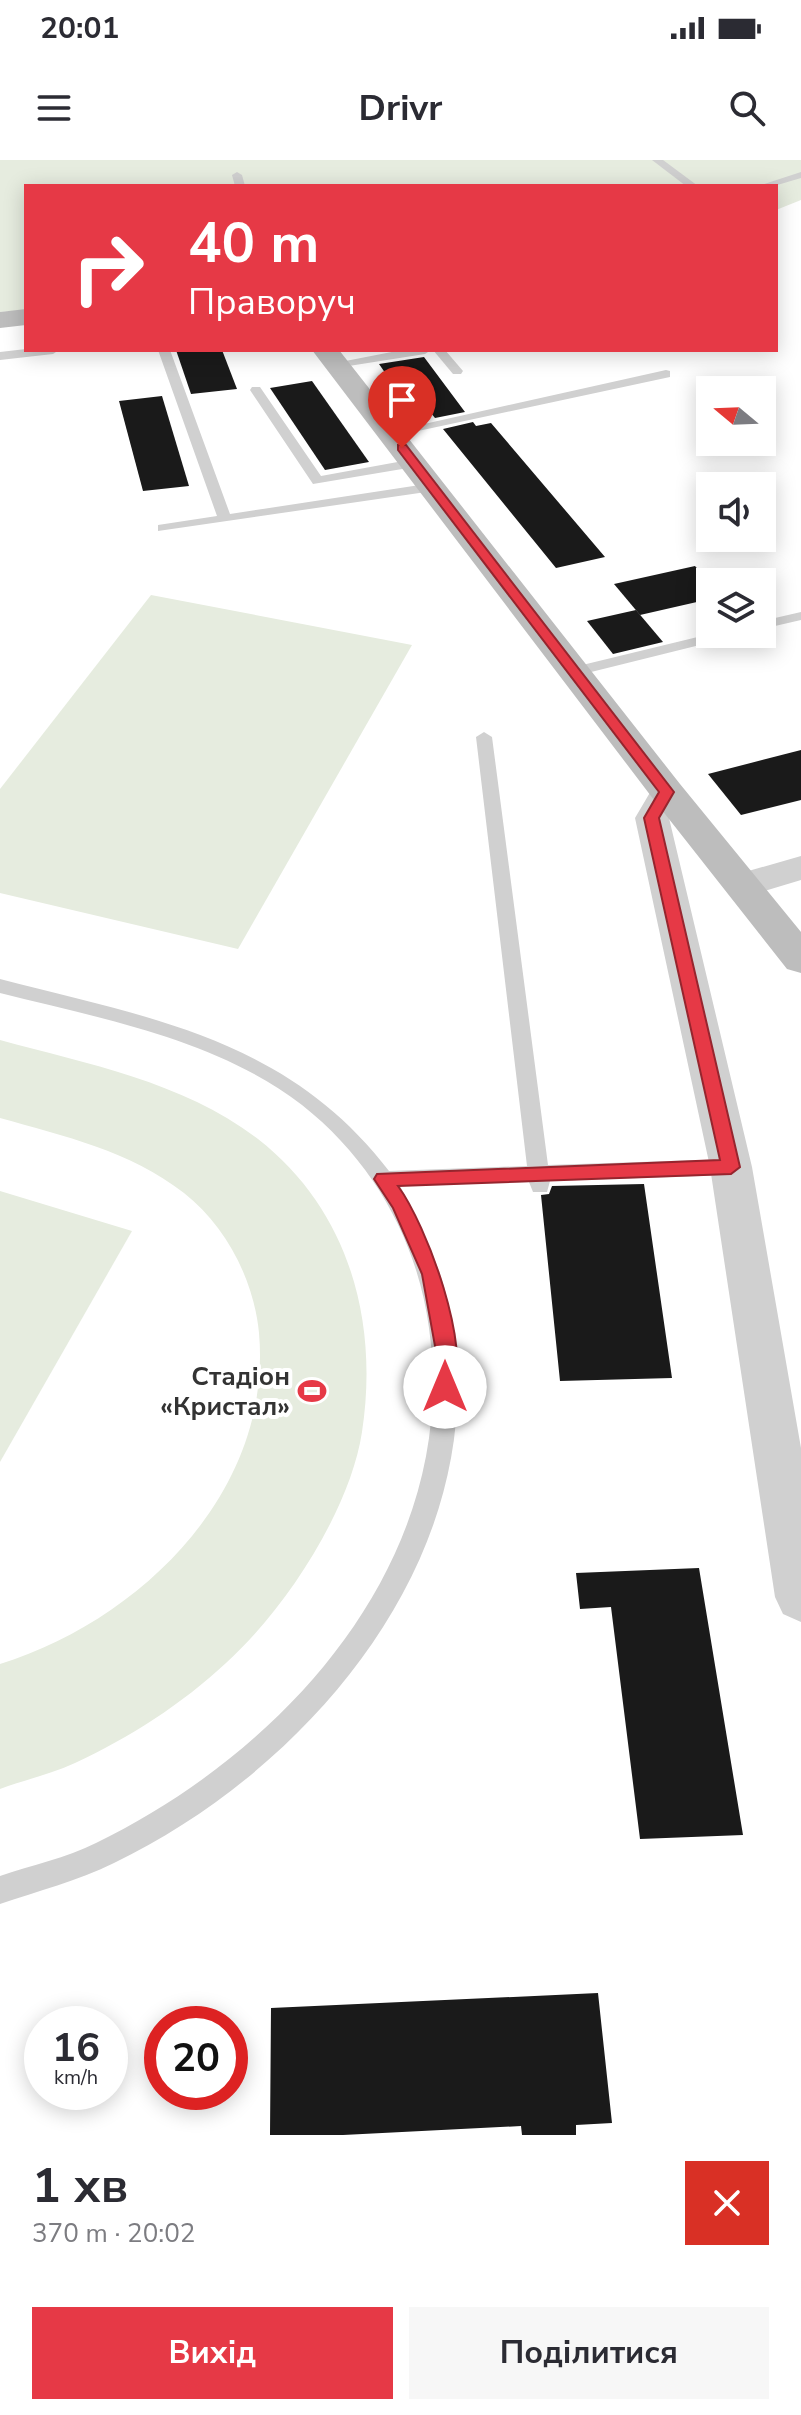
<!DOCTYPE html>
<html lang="uk">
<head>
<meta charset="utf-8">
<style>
  body { margin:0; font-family:"Nunito Sans",sans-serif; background:#f7f7f7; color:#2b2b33; height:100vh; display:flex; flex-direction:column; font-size:30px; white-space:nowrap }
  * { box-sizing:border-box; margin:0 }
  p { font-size:26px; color:#7c7c81 }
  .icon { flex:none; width:44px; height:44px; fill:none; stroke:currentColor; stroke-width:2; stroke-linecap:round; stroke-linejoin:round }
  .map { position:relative; height:1975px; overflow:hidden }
  .sheet { display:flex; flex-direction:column; background:#fff; flex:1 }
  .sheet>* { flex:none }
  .hud { position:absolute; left:24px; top:24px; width:754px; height:168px; border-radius:0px; box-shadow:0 4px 20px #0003; background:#e63946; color:#fff; overflow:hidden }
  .needle { width:52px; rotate:289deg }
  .buttons { position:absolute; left:696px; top:216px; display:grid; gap:16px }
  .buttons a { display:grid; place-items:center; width:80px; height:80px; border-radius:0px; background:#fff; box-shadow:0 4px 20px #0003; font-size:40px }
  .speed { position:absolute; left:24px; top:1846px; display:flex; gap:16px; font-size:40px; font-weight:700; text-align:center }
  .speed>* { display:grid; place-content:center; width:104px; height:104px; border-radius:50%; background:#fff; box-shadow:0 4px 20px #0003; line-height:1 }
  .speed small { font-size:20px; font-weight:400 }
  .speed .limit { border:12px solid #d22; background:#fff; color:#111 }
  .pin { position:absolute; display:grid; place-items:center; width:68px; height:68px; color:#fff; margin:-82px -34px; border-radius:50% 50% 50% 0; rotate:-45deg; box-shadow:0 0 8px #0007 }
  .pin .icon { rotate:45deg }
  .me { position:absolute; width:88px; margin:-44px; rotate:0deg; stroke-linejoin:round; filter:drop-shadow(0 0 6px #0008) }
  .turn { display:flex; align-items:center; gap:28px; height:168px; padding:0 32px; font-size:36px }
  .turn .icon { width:104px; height:104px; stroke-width:2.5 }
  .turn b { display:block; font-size:56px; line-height:68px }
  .round { display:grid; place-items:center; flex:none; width:84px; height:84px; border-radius:0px; background:#f7f7f7 }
  .overview { display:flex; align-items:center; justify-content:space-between; height:136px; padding:0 32px }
  h1 { font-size:48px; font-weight:700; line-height:60px }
  .action { display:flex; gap:16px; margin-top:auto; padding:16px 32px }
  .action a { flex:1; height:92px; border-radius:0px; background:#e63946; color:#fff; font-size:32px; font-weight:700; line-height:92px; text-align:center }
  .action a+a { background:#f7f7f7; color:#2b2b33 }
  .status { display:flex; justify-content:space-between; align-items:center; height:56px; padding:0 40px; background:#fff; direction:ltr }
  .status svg { height:22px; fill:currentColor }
  header { display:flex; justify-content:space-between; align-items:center; height:104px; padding:0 32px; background:#fff; font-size:36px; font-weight:700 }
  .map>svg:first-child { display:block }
  .green { fill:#e6ecdf }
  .building { fill:#1a1a1a }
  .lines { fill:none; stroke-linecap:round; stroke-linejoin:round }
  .lane { fill:#d0d0d0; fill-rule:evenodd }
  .street { fill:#d0d0d0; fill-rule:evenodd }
  .secondary { fill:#bdbdbd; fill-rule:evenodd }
  .route { fill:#e63946; stroke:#96252e; stroke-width:2 }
  .labels { text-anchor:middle; stroke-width:8; stroke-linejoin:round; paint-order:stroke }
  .poi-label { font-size:26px; font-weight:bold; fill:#333; stroke:#fff; text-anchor:end }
</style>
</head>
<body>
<div class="status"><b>20:01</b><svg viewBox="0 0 49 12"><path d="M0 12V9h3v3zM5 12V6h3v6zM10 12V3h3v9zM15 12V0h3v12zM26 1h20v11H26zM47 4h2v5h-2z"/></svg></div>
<header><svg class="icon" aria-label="menu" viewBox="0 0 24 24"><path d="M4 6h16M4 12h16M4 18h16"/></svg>Drivr<svg class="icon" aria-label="search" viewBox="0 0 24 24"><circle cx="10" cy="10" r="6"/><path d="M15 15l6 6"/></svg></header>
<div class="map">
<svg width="801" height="1975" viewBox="0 0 801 1975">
  <rect width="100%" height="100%" fill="#fff"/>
  <g class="green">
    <polygon points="0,0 801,0 801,40 776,50 776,26 26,26 26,150 0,152"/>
    <polygon points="151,435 412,485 238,789 0,733 0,629"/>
    <path d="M 0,880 C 88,904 184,922 258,979 C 349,1050 379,1161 362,1272 C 350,1351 284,1451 226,1503 C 182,1544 129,1578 75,1603 C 51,1614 24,1620 0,1629 L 0,1504 C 141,1460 273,1331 259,1173 C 254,1120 226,1066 184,1033 C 130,991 64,976 0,958 Z"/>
    <polygon points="0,1031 132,1071 0,1302"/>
  </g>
  <g class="building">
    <polygon points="176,190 222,190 237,229 191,234"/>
    <polygon points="424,197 465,252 435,258 413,231 399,233 379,204"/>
    <polygon points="312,221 369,302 325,310 270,228"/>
    <polygon points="162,236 189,326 143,331 119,241"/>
    <polygon points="473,262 476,266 491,263 605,397 556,408 443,269"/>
    <polygon points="695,406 710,423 710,439 640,455 614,424"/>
    <polygon points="636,450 663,482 613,494 587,461"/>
    <polygon points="801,590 801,640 741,655 708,614"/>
    <polygon points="644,1024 672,1218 560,1221 541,1035 549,1034 552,1026"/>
    <polygon points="699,1408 743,1675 640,1679 611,1447 580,1449 576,1413"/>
    <polygon points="598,1833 612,1963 576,1965 576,1975 522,1975 521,1966 343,1975 270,1975 271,1848"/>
  </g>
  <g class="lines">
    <g class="lane">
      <polygon points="652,0 663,0 698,26 686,26"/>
      <polygon points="237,12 242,15 245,26 235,26 232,15"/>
      <polygon points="801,12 801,18 774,26 758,26"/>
      <polygon points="26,189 26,190 59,190 53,194 0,200 0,192"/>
      <polygon points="158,190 170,190 230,354 433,323 440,327 433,331 158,371 158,365 217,356"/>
      <polygon points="402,190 431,190 425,194 336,208 330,204"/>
      <polygon points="433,190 445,190 463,211 461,214 453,214"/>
      <polygon points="666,210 670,211 670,217 390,277 384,273"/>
      <polygon points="252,227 260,227 321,316 414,299 421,303 414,307 313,324 250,230"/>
      <polygon points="801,452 801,460 762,469 762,461"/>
      <polygon points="710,474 734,474 732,477 575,516 567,511 570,508"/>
      <path d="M 484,572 L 492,577 L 548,1005 L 731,999 L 738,1001 L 741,1007 L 738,1013 L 731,1015 L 550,1021 L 547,1032 L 533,1032 L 529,1022 L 400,1026 C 419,1062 437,1098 447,1138 C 504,1379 319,1604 114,1703 C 77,1721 38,1731 0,1744 L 0,1716 C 32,1705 66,1698 96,1683 C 289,1589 461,1397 429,1168 C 417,1080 373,1001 302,945 C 216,879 103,859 0,833 L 0,819 C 151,858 288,879 389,1011 L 527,1006 L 476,577 Z"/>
    </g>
    <g class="street">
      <polygon points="667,621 679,624 684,632 669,658 752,1007 801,1288 801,1462 783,1454 775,1437 710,1007 635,658 655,624"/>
      <polygon points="801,696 801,720 744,737 731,734 726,725 731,716"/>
    </g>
    <g class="secondary">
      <polygon points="26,149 26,165 0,168 0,152"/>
      <polygon points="312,190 339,190 680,624 801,772 801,813 787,809 654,640"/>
    </g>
  </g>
  <path class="route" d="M 398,285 L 406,285 L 674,632 L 659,658 L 740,1007 L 731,1014 L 398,1026 C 426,1064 473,1189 452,1233 L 445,1236 L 438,1233 L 435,1227 L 437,1197 L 422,1114 L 393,1048 L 374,1019 L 377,1014 L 720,1000 L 644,658 L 659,632 L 398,290 Z"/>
  <defs>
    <symbol id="stadium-bare" viewBox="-9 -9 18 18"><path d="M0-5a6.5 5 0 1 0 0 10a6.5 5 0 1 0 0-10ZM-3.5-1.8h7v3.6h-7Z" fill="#e63946" stroke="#fff" stroke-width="2.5" paint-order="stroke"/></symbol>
  </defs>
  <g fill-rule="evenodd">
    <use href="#stadium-bare" x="292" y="1211" width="40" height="40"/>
  </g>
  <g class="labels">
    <g class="poi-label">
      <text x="290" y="1225">Стадіон<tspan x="290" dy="30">«Кристал»</tspan></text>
    </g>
  </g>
</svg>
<div class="buttons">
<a><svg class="needle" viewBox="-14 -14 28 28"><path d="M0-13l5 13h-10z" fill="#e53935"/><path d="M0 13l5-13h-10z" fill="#7c7c81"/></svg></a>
<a><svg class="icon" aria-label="sound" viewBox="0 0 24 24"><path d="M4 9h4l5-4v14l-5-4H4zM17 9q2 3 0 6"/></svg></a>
<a><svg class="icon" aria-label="layers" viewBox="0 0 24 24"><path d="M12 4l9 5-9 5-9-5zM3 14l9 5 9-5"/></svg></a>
</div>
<div class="speed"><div>16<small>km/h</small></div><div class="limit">20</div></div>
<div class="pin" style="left:402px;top:288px;background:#d93025"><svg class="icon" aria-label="arrive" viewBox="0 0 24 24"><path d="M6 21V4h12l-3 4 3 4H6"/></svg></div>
<svg class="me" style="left:445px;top:1227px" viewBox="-20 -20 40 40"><circle r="19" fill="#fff"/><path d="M0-13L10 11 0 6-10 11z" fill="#e63946"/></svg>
<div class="hud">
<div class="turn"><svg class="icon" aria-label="right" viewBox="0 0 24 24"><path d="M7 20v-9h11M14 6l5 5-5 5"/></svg><div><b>40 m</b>Праворуч</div></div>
</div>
</div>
<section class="sheet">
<div class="overview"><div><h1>1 хв</h1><p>370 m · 20:02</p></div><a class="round" style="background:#d93025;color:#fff"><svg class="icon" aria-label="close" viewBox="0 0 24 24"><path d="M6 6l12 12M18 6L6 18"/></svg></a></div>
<div class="action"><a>Вихід</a><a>Поділитися</a></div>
</section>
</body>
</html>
